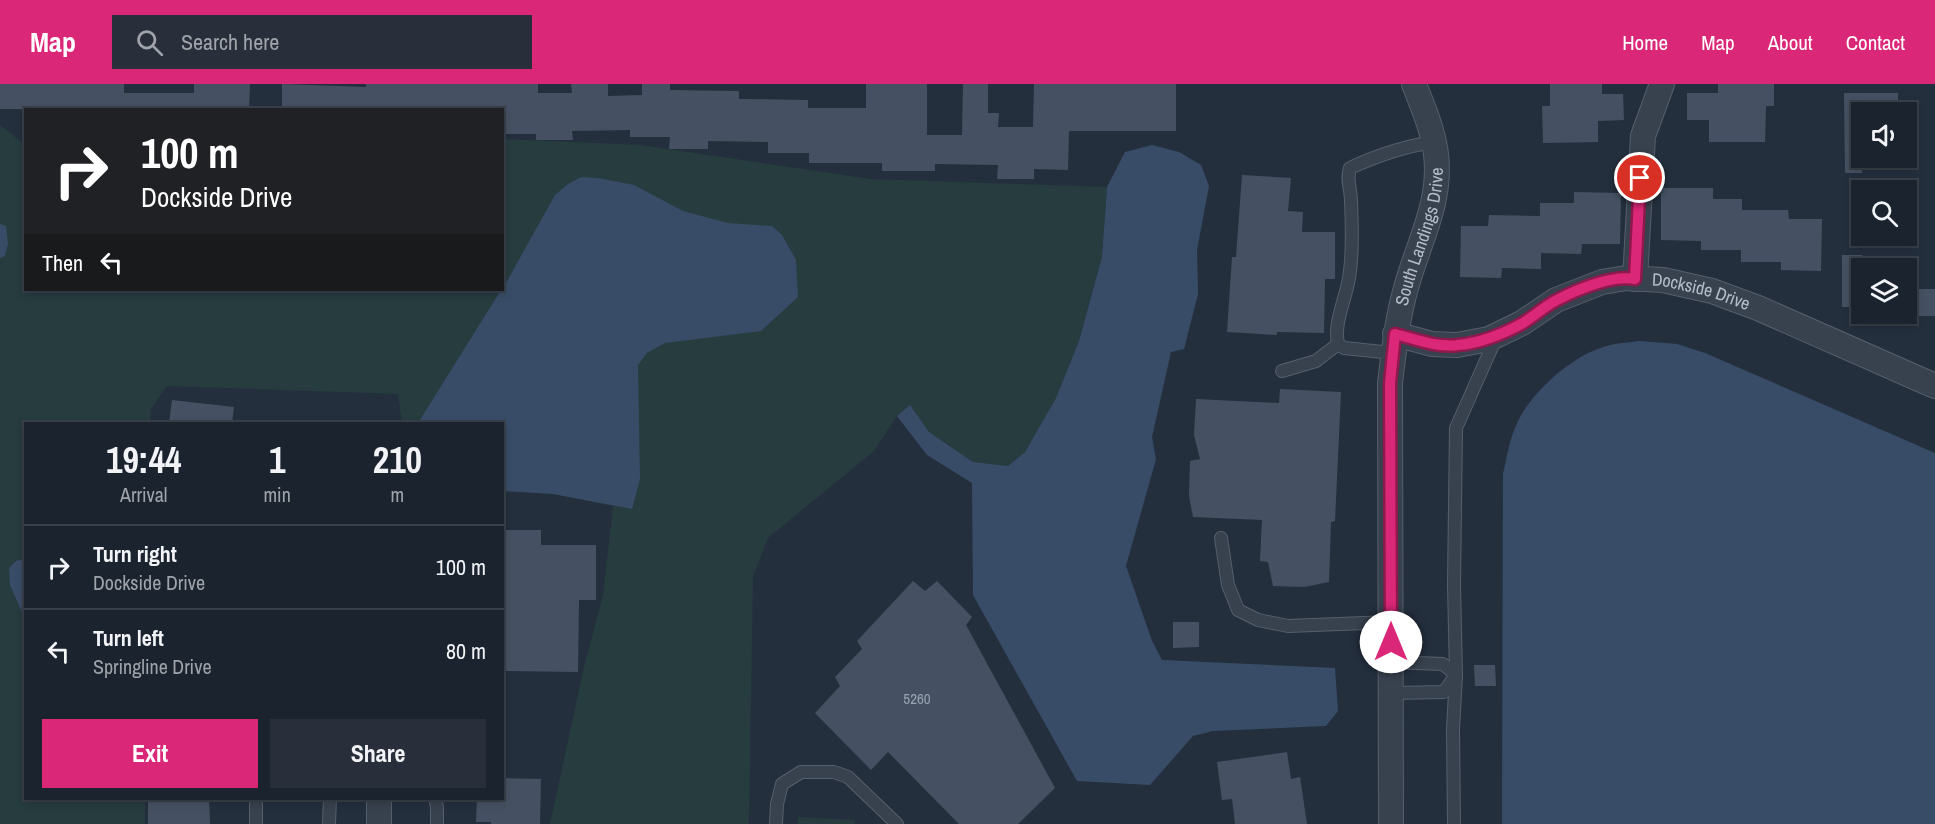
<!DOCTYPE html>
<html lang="en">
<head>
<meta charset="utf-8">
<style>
  body { margin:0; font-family:"Archivo Narrow",sans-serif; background:#282f3a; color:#f1f3f6; height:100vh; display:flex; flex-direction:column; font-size:22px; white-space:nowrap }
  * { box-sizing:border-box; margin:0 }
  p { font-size:20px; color:#a0a4aa }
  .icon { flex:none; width:33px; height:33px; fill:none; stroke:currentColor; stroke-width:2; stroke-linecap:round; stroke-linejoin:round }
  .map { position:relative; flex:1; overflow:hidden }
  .panel { position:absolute; left:24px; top:338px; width:480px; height:378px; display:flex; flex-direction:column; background:#1b232e; border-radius:0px; box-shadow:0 3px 9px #0003,0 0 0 2px #39404a }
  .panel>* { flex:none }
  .top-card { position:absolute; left:24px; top:24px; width:480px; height:183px; border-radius:0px; box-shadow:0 3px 9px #0003,0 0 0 2px #39404a; background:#202124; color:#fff; overflow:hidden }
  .controls { position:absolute; left:1851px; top:18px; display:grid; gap:12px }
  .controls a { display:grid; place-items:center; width:66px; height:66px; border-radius:0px; background:#1b232e; box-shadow:0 3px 9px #0003,0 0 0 2px #39404a; font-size:30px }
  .pin { position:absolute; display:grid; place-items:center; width:51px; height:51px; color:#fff; margin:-26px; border:3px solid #fff; border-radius:50%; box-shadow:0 2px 6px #0007 }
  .me { position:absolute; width:66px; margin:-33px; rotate:0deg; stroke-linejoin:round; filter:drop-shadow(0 0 4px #0008) }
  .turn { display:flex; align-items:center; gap:21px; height:126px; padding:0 18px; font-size:27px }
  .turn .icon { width:78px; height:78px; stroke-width:2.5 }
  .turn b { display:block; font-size:42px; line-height:51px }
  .then { display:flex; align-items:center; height:57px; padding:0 18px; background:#0003; gap:12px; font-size:22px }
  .eta { display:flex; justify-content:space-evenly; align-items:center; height:102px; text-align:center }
  .eta b { font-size:36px; font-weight:700; line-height:42px }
  .button { display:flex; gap:12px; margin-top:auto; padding:12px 18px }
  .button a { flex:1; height:69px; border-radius:0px; background:#db2777; color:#fff; font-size:24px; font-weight:700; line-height:69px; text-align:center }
  .button a+a { background:#282f3a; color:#f1f3f6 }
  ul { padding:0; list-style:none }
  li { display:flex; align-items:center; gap:18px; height:84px; padding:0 18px; border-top:2px solid #39404a }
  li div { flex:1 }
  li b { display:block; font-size:22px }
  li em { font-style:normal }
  header { display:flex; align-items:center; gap:36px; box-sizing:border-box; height:84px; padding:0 30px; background:#db2777; color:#fff }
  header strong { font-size:28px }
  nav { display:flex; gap:33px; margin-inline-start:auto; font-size:21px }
  .search { width:420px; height:54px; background:#282f3a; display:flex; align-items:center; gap:15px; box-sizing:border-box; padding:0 21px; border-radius:0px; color:#a0a4aa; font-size:22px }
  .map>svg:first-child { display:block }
  .green { fill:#263c3f }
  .water { fill:#394c67 }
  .building { fill:#455162 }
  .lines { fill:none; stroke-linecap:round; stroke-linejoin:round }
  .lane-casing { stroke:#565f6c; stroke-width:14 }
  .street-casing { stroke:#565f6c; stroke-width:26 }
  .lane { stroke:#38414e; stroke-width:12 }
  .street { stroke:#38414e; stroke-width:24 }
  .route-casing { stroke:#8e194d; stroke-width:15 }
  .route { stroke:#db2777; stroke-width:10 }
  .labels { text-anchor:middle; stroke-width:4.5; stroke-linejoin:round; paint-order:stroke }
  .number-label { font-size:15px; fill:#98a1af }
  .street-label { font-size:18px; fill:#b4bcc9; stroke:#1d2633 }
</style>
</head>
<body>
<header>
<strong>Map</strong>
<div class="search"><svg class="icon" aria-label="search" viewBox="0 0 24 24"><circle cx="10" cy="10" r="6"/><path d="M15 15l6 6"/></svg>Search here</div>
<nav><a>Home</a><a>Map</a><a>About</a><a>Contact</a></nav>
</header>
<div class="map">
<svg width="1935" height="740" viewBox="0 0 1935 740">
  <rect width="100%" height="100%" fill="#242f3e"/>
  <g class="green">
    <polygon points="0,41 25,61 26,206 502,206 503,55 641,61 871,95 1107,103 1102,173 1079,257 1056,314 1025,368 1008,382 973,378 929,348 910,322 897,332 874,367 768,454 753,493 749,740 550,740 584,583 603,512 613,422 553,410 503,407 502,339 402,339 398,310 167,302 151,325 150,339 26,339 26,714 145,714 145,740 0,740"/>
    <polygon points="798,733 855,736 854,740 798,740"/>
  </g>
  <g class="water">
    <polygon points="1152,61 1179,68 1201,81 1209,102 1197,166 1198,210 1184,265 1171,268 1152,353 1156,375 1126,482 1152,557 1162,576 1335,584 1338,627 1326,642 1213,647 1193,652 1150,701 1077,697 973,511 972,399 927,371 897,332 910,321 929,348 973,378 1008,382 1025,368 1056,314 1079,257 1102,173 1107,103 1125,68"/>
    <polygon points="581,93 598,94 634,101 683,127 728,139 772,142 782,151 796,176 798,213 761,247 665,259 647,269 638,281 640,395 632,425 553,410 503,407 502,339 418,339 501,206 502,206 555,111 568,100"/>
    <polygon points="0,140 6,142 8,160 5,172 0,174"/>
    <path d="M 1639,257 L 1677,260 L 1705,269 L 1935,369 L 1935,740 L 1502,740 L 1503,390 C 1507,372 1510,353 1518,337 C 1533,307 1571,273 1603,263 C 1614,259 1627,259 1639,257 Z"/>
    <polygon points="25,475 26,475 25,535 10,501 9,484 16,477"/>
  </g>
  <g class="building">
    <polygon points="0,0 124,0 124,9 194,9 194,0 250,0 249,26 0,25"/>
    <polygon points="282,0 366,3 366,0 538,0 538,9 572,9 571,0 608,0 608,12 642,11 642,0 670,0 670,6 739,7 739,15 808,16 808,24 866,24 866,0 927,0 927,51 962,51 963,0 988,0 988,29 999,29 998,43 1033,43 1034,0 1176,0 1176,47 1069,47 1068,86 1034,85 1034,95 997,95 998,81 935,80 935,87 882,87 882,79 809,79 809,69 768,69 768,58 708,57 708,65 669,65 670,53 630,53 630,46 572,47 573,56 536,56 536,50 502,50 502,26 282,26"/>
    <polygon points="1550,0 1602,0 1602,10 1623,10 1624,36 1598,37 1598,58 1543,59 1542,22 1550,22"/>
    <polygon points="1718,0 1774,0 1774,22 1766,22 1765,58 1709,58 1709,36 1687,36 1687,9 1718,9"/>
    <polygon points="1844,9 1898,9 1898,28 1862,28 1862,89 1845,89"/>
    <polygon points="1242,91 1291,94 1288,127 1303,128 1302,148 1335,148 1335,195 1325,195 1324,249 1277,248 1277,251 1227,248 1232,173 1236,173"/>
    <polygon points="1661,104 1713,104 1713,115 1742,115 1742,126 1788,126 1789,135 1822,135 1821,187 1781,186 1781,178 1741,178 1741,166 1701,166 1701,157 1661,156"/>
    <polygon points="1574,108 1621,109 1620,160 1582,160 1581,170 1541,169 1541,185 1502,184 1501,194 1460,193 1461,142 1488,142 1489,131 1540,132 1540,119 1574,119"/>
    <rect x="1842" y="171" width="20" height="52"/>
    <rect x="1906" y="205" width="29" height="27"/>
    <polygon points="1280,305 1341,308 1335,437 1331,438 1329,498 1304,503 1273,502 1268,478 1260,477 1262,436 1193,433 1189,412 1190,377 1200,375 1194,351 1196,315 1279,319"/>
    <polygon points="172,316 234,323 232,339 169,339"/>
    <polygon points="502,446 541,446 541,461 596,461 596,516 579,516 578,588 502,587"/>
    <polygon points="913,497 925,507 937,497 972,533 966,541 1055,704 1018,740 959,740 888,668 871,686 815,629 840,602 835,593 862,565 857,557"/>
    <polygon points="1173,538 1199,538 1199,563 1173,564"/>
    <polygon points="1474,581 1495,581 1496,602 1475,602"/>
    <polygon points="1287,668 1291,695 1300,693 1307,740 1235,740 1232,715 1222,716 1217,678"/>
    <polygon points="502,694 541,695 540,740 491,740 491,738 476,738 477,714 502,714"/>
    <polygon points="148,714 209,714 210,740 148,740"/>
  </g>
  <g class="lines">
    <defs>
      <g id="lane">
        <path d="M 1393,269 L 1344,264 L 1338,260 C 1333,236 1348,212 1350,187 C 1353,164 1352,140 1351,117 C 1351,105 1346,96 1350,84 C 1376,72 1405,62 1434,58"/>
        <polyline points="1282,287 1316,277 1338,260"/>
        <polyline points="1221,454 1228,501 1238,526 1258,536 1288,542 1391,538"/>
        <polyline points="1391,578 1443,580 1456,591 1444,608 1391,609"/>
        <polyline points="256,714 256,740"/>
        <polyline points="435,714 437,723 437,740"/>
        <polyline points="329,740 330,714"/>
        <polyline points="776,740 777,720 782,700 801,688 834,688 848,693 897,740"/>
        <polyline points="1454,740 1453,645 1456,591 1454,501 1456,344 1496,254"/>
      </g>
      <g id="street">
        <polyline points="1635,195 1643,52 1662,0"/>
        <path id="s1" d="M 1395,250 L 1432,260 L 1457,261 L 1489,255 L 1522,239 L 1556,216 L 1602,198 L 1626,194 L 1663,196 L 1712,207 L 1758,224 L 1935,302"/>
        <polyline points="379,714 379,740"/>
        <path id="s2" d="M 1391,740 L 1390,299 C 1394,267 1397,235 1406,204 C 1418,159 1442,119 1436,70 C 1433,46 1423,23 1414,0"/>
      </g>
    </defs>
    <use href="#lane" class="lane-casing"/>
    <use href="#street" class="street-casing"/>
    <use href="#lane" class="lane"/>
    <use href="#street" class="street"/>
  </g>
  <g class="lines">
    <defs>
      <path id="route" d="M 1391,558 L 1390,299 L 1395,250 C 1415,255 1437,264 1458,261 C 1480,259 1503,250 1523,239 C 1534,232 1545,222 1557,216 C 1578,205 1612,191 1635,195 L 1640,94"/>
    </defs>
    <use href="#route" class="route-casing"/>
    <use href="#route" class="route"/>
  </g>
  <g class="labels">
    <g class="number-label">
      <text x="917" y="620">5260</text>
    </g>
    <g class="street-label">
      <text dy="6" stroke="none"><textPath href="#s2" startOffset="591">South Landings Drive</textPath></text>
      <text dy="6" stroke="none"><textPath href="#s1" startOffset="324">Dockside Drive</textPath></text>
    </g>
  </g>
</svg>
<div class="controls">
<a><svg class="icon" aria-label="sound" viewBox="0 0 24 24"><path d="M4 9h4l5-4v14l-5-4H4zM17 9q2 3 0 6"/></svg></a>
<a><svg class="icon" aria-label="search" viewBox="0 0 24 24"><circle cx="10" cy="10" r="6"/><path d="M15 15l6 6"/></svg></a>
<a><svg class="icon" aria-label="layers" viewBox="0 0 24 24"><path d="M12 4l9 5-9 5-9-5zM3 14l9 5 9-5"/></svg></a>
</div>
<div class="pin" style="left:1640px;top:94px;background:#d93025"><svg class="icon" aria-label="arrive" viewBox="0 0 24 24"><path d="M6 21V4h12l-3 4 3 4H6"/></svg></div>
<svg class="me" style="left:1391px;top:558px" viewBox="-20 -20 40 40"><circle r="19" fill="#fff"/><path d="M0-13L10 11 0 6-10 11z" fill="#db2777"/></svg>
<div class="top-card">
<div class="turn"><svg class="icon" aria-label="right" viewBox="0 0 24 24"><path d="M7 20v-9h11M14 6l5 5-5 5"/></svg><div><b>100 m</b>Dockside Drive</div></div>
<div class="then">Then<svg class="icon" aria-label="left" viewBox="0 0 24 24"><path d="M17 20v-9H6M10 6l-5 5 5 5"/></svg></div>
</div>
<section class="panel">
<div class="eta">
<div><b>19:44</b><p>Arrival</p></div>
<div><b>1</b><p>min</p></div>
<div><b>210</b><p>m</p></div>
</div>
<ul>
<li><svg class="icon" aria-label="right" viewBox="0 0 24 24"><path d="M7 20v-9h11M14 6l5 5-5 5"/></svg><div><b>Turn right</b><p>Dockside Drive</p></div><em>100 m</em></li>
<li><svg class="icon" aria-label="left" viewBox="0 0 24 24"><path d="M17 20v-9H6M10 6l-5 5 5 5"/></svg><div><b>Turn left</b><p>Springline Drive</p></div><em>80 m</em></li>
</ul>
<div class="button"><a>Exit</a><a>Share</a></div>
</section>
</div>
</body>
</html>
